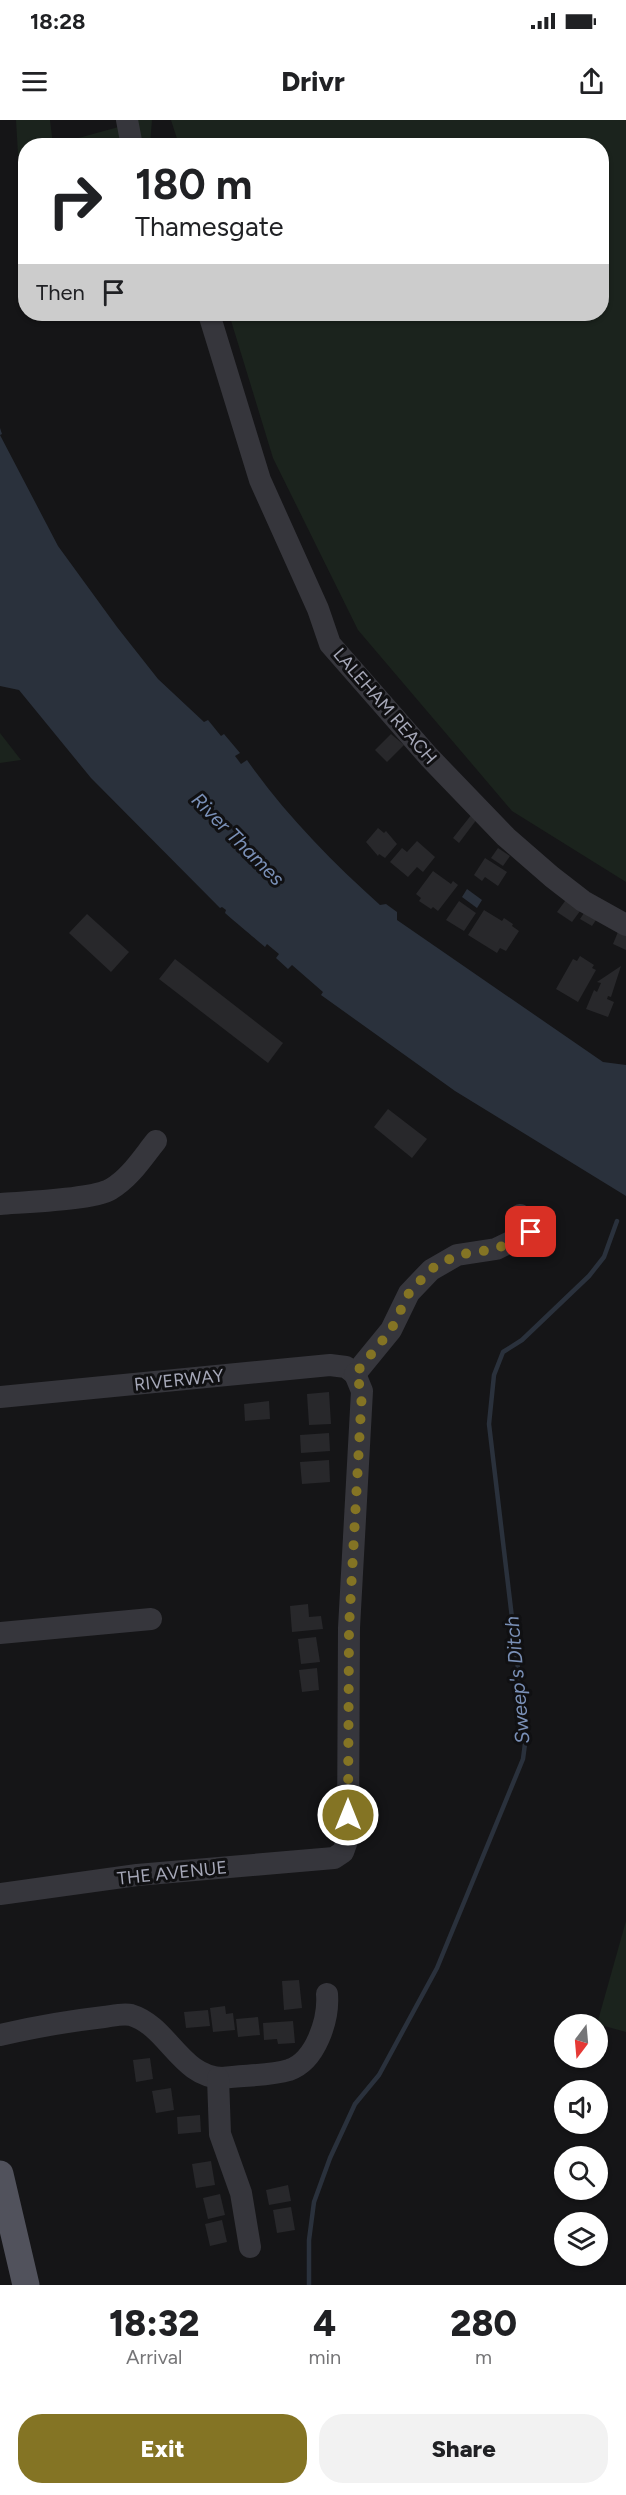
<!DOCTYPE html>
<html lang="en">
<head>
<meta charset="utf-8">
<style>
  body { margin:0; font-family:Figtree,sans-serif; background:#f2f2f2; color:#202124; height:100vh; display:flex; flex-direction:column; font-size:22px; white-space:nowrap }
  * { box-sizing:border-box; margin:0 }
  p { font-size:20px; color:#757577 }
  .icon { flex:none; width:33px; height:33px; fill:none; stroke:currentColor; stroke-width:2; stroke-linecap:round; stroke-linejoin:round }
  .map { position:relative; height:2165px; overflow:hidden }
  .panel { display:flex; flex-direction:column; background:#fff; flex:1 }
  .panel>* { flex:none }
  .guide { position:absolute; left:18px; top:18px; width:591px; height:183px; border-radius:24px; box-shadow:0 2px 4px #0004; background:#fff; color:#202124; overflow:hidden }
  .needle { width:39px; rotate:196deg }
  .buttons { position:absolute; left:554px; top:1894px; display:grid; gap:12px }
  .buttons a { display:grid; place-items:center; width:54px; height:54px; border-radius:50%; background:#fff; box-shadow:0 2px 4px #0004; font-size:30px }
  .pin { position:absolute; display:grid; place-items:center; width:51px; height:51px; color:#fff; margin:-26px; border-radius:12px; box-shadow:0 3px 9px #0006 }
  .me { position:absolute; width:66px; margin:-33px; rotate:0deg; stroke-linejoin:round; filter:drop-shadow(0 0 4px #0008) }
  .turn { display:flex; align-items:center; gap:21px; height:126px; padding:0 18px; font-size:27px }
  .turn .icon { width:78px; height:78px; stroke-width:2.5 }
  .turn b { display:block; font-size:42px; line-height:51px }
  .then { display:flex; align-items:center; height:57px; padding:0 18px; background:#0003; gap:12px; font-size:22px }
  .eta { display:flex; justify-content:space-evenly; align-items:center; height:102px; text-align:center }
  .eta b { font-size:36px; font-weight:800; line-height:42px }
  .action { display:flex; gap:12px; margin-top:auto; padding:12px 18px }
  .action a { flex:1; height:69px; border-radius:24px; background:#847424; color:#fff; font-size:24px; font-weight:800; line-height:69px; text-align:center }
  .action a+a { background:#f2f2f2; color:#202124 }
  .status { display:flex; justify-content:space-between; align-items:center; height:42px; padding:0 30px; background:#fff; direction:ltr }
  .status svg { height:16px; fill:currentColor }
  header { display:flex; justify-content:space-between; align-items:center; height:78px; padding:0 18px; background:#fff; font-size:27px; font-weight:800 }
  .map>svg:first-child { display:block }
  .green { fill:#1b231d }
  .water { fill:#2a313c }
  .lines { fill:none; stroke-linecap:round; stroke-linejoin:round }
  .stream { stroke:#2a313c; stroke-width:4.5 }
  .building { fill:#28282b }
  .minor { stroke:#36363c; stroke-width:22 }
  .major { stroke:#51525c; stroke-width:27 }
  .route { stroke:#847424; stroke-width:10; stroke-dasharray:0 18 }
  .labels { text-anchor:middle; stroke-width:6; stroke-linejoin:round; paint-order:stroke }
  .street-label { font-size:18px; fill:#a6a8b8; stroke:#101012 }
  .water-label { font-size:20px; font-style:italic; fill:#7a90b7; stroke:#101012 }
</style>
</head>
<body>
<div class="status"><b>18:28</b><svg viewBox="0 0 49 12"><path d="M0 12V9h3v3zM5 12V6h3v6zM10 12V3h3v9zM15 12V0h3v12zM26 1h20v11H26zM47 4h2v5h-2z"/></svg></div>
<header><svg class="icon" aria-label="menu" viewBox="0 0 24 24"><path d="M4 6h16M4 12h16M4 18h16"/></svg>Drivr<svg class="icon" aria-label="share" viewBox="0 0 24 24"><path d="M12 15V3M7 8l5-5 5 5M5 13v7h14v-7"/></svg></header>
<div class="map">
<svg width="626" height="2165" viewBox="0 0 626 2165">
  <rect width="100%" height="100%" fill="#151517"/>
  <g class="green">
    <polygon points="16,0 50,0 53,25 133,3 133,0 152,0 150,25 26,26 25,54 18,34"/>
    <polygon points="171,0 626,0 626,762 512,691 358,510 273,338 229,194 602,194 602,26 179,25"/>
    <polygon points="0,613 21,640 0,643"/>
    <polygon points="626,1801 626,1912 597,1904"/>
  </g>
  <g class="water">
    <path d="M 0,308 L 2,314 L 0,315 L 58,426 L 117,507 L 158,559 L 204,602 L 208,600 L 221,616 L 224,614 L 240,633 L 235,636 L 241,644 L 247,640 C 285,694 331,741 380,785 L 386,784 L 397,792 L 397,800 L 603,942 L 626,945 L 626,1076 L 455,971 L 321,875 L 323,872 L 292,845 L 288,849 L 276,838 L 279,834 L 267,824 L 265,827 C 251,815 240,806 225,793 L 226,790 L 222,787 L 220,788 L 91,658 L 19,570 L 0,566 Z"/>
    <polygon points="467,769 482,780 477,788 462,777"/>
  </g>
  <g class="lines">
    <polyline class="stream" points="309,2165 309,2120 314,2082 330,2038 355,1984 379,1955 437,1848 523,1639 526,1616 489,1304 494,1255 503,1232 522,1220 589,1156 604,1137 617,1101"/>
  </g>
  <g class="building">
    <polygon points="391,614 404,625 387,642 375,630"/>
    <polygon points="472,694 477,699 459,723 453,718"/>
    <polygon points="378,708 384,713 386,711 397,724 385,738 379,734 378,736 366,722"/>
    <polygon points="417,721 435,737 423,752 417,747 408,757 390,742 402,728 407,732"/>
    <polygon points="498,728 510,736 503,746 491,738"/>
    <polygon points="485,738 507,752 498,766 485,757 482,761 474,755"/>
    <polygon points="433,751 451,764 453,761 458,765 438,791 433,787 431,789 419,781 421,778 416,774"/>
    <polygon points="568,777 583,787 572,802 557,792"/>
    <polygon points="459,781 476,793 464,811 446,800"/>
    <polygon points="484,790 502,801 504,798 513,804 512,806 519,811 506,831 500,828 497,833 468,815"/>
    <polygon points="586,790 598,797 592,806 580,799"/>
    <polygon points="87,794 129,832 111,852 69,813"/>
    <polygon points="620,807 626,810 626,830 613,824"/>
    <polygon points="580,836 594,845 592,848 596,850 578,882 556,869 573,839 577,841"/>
    <polygon points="175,839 283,923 268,943 159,859"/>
    <polygon points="621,846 611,877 608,876 607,879 614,882 608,897 586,889 594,870 597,872 601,863 597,862"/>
    <polygon points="388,989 427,1019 412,1038 374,1007"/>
    <polygon points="329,1272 331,1304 309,1305 307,1274"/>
    <polygon points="269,1281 270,1299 245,1301 244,1284"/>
    <polygon points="329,1313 330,1331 301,1333 300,1315"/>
    <polygon points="329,1340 330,1362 302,1364 300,1342"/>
    <polygon points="308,1484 309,1497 321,1496 323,1509 292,1512 290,1486"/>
    <polygon points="316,1517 320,1542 301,1544 298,1519"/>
    <polygon points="317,1548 319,1570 302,1572 299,1550"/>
    <polygon points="299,1860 302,1888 284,1890 282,1861"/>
    <polygon points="225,1886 226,1894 233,1893 235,1910 213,1912 210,1888"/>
    <polygon points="208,1890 210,1906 186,1908 184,1892"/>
    <polygon points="258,1897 260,1915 238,1917 236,1899"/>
    <polygon points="293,1901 295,1923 278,1924 277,1919 264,1920 263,1903"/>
    <polygon points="150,1938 153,1959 136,1962 133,1940"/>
    <polygon points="171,1968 174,1990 156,1993 152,1971"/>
    <polygon points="200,1995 201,2012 178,2014 177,1997"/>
    <polygon points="211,2041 215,2065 196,2068 192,2044"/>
    <polygon points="288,2065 291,2081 269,2085 266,2070"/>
    <polygon points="220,2074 225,2095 208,2099 203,2078"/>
    <polygon points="291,2087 295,2110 277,2113 273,2090"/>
    <polygon points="222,2100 227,2122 210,2126 205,2104"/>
  </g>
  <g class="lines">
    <g class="minor">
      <polyline points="127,0 132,26"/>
      <polyline points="209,194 260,360 318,489 330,524 429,637 506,717 552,757 583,781 626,805"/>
      <path d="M 0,1084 C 25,1082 93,1080 111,1069 C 130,1058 143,1037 156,1021"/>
      <polyline points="520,1095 539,1123"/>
      <polyline points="355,1254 391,1210 409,1173 431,1150 457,1135 496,1129 531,1112"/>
      <polyline points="0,1277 330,1245 346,1247 355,1254"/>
      <polyline points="0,1513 151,1499"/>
      <polyline points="0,1774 137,1755 334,1738 343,1732 348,1718 349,1508 362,1271 355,1254"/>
      <path d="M 0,1915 C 35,1907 69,1901 104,1897 C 112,1896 123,1893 131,1895 C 168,1906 181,1958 223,1958 C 244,1955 269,1956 289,1950 C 316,1941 329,1899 327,1874"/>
      <polyline points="218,1958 220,2014 241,2073 250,2127"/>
    </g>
    <polyline class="major" points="0,2054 26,2165"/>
  </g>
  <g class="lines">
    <polyline class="route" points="348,1695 349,1508 362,1271 355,1254 391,1210 409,1173 431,1149 457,1135 496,1129 531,1112"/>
  </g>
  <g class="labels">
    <g class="street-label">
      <text transform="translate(385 586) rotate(49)" y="6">LALEHAM REACH</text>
      <text transform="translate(179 1260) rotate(-6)" y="6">RIVERWAY</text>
      <text transform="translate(172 1753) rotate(-6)" y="6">THE AVENUE</text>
    </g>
    <g class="water-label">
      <text transform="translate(238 719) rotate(45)" y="7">River Thames</text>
      <text transform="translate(517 1560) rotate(-95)" y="7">Sweep's Ditch</text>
    </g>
  </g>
</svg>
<div class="buttons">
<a><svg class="needle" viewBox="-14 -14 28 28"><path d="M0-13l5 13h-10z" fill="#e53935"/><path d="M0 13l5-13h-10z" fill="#757577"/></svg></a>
<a><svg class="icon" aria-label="sound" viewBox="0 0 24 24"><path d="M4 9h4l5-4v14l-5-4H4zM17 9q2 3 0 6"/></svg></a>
<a><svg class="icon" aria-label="search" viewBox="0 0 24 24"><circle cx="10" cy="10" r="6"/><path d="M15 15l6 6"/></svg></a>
<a><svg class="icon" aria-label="layers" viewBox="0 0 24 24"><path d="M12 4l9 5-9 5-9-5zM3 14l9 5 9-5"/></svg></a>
</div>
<div class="pin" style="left:531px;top:1112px;background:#d93025"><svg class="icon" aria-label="arrive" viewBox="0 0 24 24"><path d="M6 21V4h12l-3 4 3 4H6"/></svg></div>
<svg class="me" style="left:348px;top:1695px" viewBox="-20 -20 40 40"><circle r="17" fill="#847424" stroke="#fff" stroke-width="3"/><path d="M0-11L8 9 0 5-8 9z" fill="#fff"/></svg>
<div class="guide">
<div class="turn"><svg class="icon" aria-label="right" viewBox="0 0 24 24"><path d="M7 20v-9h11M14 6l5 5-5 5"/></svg><div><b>180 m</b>Thamesgate</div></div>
<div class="then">Then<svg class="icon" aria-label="arrive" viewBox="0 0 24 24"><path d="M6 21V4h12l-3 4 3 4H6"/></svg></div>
</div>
</div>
<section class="panel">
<div class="eta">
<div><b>18:32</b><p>Arrival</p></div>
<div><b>4</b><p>min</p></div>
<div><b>280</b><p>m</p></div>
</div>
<div class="action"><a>Exit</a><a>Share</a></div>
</section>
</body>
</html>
